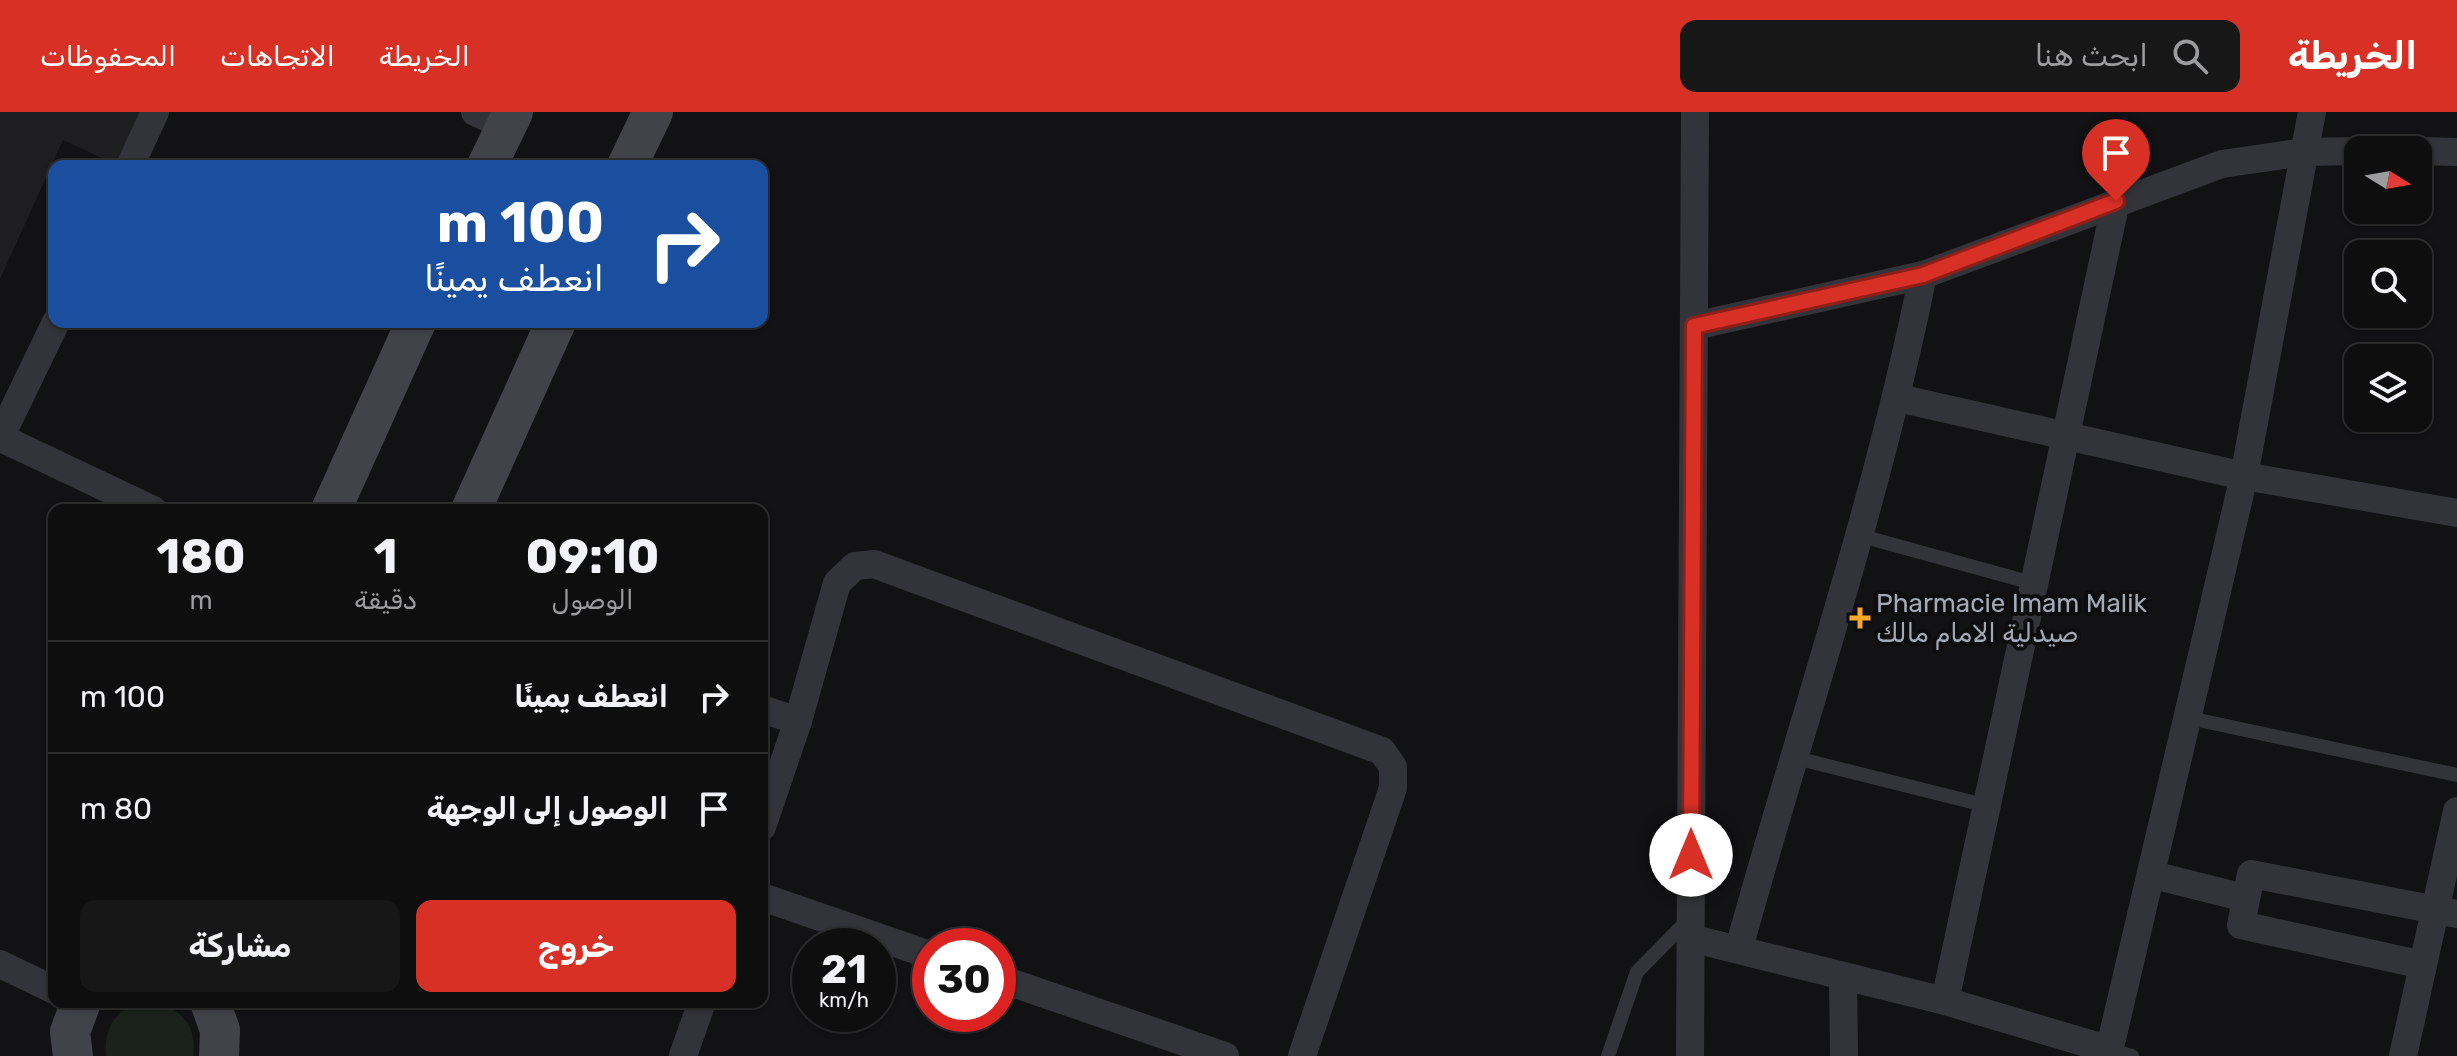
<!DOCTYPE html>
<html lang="ar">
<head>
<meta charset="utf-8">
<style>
  body { margin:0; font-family:Rubik,Vazirmatn,sans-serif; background:#171718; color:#f1f3f6; direction:rtl; height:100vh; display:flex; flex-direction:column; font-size:30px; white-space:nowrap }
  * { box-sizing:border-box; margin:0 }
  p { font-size:26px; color:#9b9c9e }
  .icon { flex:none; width:44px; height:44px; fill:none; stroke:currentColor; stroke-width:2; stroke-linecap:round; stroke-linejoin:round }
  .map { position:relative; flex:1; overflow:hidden; direction:ltr }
  .panel { position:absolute; left:48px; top:392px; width:720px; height:504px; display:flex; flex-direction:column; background:#0e0e0f; border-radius:16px; box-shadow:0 2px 6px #0004,0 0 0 2px #2e2e2f; direction:rtl }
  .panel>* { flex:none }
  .hud { position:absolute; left:48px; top:48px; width:720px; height:168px; border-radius:16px; box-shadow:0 2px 6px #0004,0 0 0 2px #2e2e2f; direction:rtl; background:#1a4fa0; color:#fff; overflow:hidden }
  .needle { width:52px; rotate:101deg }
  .buttons { position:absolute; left:2344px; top:24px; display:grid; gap:16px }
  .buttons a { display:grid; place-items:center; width:88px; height:88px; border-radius:16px; background:#0e0e0f; box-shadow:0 2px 6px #0004,0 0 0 2px #2e2e2f; font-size:40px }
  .speed { position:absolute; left:792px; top:816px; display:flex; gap:16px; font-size:40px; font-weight:700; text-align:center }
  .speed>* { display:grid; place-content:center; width:104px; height:104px; border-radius:50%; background:#0e0e0f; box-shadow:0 2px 6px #0004,0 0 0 2px #2e2e2f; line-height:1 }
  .speed small { font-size:20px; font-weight:400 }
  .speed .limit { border:12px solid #d22; background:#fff; color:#111 }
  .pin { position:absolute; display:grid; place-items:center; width:68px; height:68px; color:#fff; margin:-82px -34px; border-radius:50% 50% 50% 0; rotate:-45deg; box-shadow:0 0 8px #0007 }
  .pin .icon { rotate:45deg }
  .me { position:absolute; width:88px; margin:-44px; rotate:0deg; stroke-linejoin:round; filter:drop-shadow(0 0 6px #0008) }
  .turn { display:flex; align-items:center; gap:28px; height:168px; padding:0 32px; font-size:36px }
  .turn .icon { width:104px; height:104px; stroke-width:2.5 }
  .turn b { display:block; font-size:56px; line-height:68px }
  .eta { display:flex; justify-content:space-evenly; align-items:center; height:136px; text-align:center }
  .eta b { font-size:48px; font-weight:700; line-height:56px }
  .cta { display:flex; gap:16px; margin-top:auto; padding:16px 32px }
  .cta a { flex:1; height:92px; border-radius:16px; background:#d93025; color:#fff; font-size:32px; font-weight:700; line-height:92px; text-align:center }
  .cta a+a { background:#171718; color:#f1f3f6 }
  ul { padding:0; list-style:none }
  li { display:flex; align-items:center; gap:24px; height:112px; padding:0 32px; border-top:2px solid #2e2e2f }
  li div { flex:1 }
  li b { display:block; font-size:30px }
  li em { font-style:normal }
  header { display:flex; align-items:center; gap:48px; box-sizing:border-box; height:112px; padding:0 40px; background:#d93025; color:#fff }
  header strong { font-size:38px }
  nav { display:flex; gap:44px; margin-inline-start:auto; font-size:28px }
  .search { width:560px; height:72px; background:#171718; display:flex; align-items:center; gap:20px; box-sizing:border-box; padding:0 28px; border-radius:16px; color:#9b9c9e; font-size:30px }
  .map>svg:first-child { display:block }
  .built { fill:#1e1e21 }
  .green { fill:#1a221b }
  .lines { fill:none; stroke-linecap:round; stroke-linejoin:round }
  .lane { stroke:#333439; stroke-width:14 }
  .street { stroke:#333439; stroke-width:28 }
  .secondary { stroke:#414349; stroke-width:40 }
  .route-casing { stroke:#8d1f18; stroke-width:20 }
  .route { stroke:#d93025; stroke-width:14 }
  .poi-dot { fill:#f6aa28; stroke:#0d0d0f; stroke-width:3 }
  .labels { text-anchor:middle; stroke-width:8; stroke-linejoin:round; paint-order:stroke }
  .poi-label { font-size:26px; fill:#a3a9b5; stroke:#0d0d0f; text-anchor:start }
</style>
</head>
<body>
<header>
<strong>الخريطة</strong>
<div class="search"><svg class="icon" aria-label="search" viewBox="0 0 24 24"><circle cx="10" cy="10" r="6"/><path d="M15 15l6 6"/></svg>ابحث هنا</div>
<nav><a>الخريطة</a><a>الاتجاهات</a><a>المحفوظات</a></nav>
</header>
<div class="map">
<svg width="2457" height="944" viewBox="0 0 2457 944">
  <rect width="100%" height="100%" fill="#121214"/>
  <polygon class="built" points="0,0 142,0 117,53 63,28 0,167"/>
  <path class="green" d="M 140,890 C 174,890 198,908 193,944 L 106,944 C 103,918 115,898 140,890 Z"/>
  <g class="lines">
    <g class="lane">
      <polyline points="1858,423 2036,472"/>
      <polyline points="2189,606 2457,663"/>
      <polyline points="1792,645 1988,694"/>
      <polyline points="2110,938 2132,944"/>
      <polyline points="1608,944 1637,860 1690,806"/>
    </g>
    <g class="street">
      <polyline points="475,0 506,14"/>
      <polyline points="2418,39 2457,40"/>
      <polyline points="130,54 155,0"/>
      <polyline points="1694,214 1923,163 2222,52 2304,40 2358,39"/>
      <polyline points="1898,286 2244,364 2457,401"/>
      <polyline points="0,326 56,210"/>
      <polyline points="1,326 153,398"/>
      <polyline points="762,597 798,609"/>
      <polyline points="762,715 798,609 837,471 855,454 874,452 1382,639 1393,655 1393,676 1302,944"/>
      <polyline points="2153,763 2245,786"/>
      <polyline points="762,785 930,843"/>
      <polyline points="1690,826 1945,889 2110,938"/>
      <path d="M 1739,836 C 1801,612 1877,391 1923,163"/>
      <polyline points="0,852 54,878"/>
      <polyline points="2423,853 2241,813 2251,762 2457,802"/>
      <polyline points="1843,865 1844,944"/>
      <polyline points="998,866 1225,944"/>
      <polyline points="1945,889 2116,89"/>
      <polyline points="683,944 702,890"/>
      <polyline points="1690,944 1695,0"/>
      <polyline points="2108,944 2244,364 2312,0"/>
      <polyline points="2403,944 2457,699"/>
    </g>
    <g class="secondary">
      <polyline points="487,54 513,0"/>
      <polyline points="627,54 653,0"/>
      <polyline points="331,398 416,210"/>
      <polyline points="471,398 556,210"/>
      <polyline points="210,890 220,918 219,944"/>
      <polyline points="73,944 70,920 81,890"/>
    </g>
  </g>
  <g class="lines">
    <defs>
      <polyline id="route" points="1691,743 1694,214 1923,163 2116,89"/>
    </defs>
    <use href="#route" class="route-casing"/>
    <use href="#route" class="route"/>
  </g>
  <path class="poi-dot" d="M1856 494h8v8h8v8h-8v8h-8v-8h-8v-8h8z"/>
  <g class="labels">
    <g class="poi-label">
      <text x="1876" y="500">Pharmacie Imam Malik<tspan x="1876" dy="30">صيدلية الامام مالك</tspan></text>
    </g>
  </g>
</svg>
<div class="buttons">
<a><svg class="needle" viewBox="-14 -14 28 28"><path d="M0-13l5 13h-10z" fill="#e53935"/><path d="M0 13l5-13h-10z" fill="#9b9c9e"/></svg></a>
<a><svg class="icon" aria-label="search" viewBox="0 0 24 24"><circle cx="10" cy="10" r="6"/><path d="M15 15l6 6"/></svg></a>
<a><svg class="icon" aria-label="layers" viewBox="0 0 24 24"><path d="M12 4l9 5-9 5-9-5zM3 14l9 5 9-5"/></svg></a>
</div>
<div class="speed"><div>21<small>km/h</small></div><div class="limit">30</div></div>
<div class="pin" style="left:2116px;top:89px;background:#d93025"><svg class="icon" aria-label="arrive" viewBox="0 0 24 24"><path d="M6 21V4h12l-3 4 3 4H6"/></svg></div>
<svg class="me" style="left:1691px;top:743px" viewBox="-20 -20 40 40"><circle r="19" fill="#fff"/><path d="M0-13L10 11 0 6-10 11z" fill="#d93025"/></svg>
<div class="hud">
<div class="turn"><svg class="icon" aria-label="right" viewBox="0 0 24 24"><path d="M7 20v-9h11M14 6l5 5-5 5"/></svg><div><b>100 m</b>انعطف يمينًا</div></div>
</div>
<section class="panel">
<div class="eta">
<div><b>09:10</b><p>الوصول</p></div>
<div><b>1</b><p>دقيقة</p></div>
<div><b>180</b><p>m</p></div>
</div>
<ul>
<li><svg class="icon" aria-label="right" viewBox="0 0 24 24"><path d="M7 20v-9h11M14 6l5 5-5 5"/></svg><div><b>انعطف يمينًا</b></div><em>100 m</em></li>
<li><svg class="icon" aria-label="arrive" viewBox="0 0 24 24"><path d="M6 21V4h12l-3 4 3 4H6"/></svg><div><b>الوصول إلى الوجهة</b></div><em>80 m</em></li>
</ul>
<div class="cta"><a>خروج</a><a>مشاركة</a></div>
</section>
</div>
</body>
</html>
